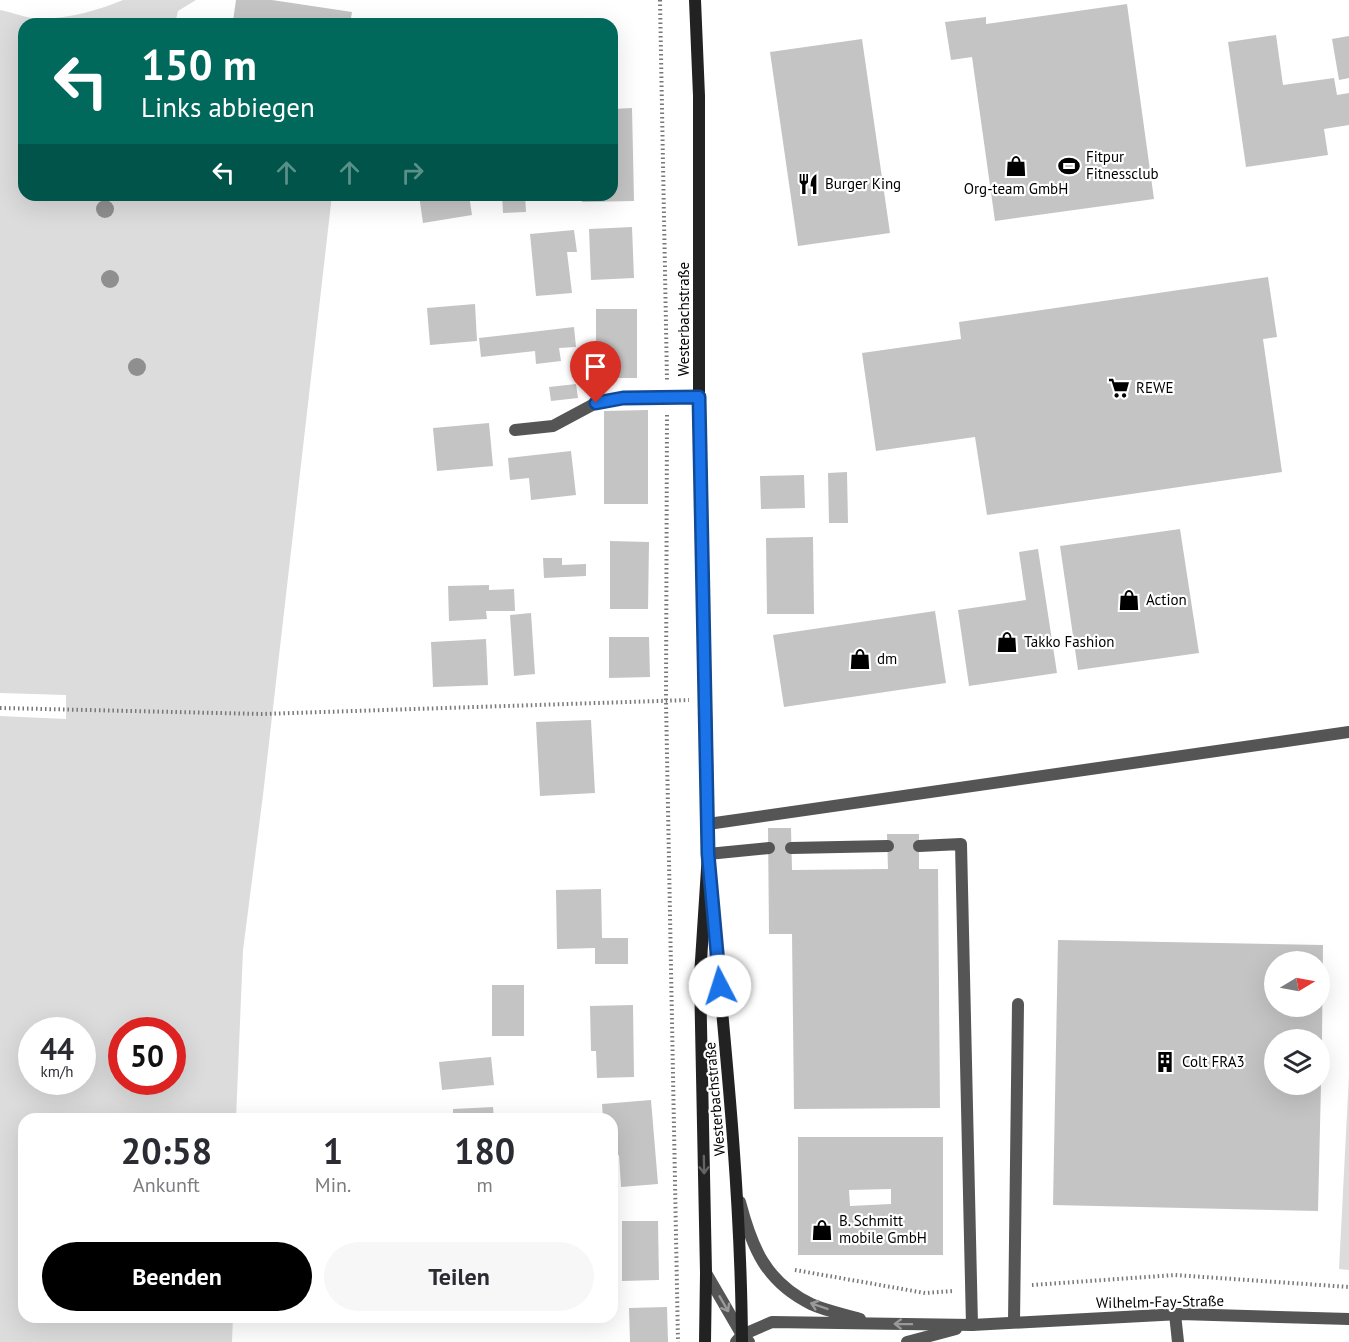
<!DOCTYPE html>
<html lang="de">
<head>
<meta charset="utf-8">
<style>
  body { margin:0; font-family:"PT Sans",sans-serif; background:#f7f7f7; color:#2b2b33; height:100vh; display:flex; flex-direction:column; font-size:22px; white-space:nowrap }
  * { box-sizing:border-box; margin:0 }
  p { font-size:20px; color:#7c7c81 }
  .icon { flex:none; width:33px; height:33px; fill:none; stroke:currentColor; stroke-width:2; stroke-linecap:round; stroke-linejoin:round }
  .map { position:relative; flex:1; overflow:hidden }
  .drawer { position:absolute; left:18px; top:1113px; width:600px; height:210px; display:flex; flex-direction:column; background:#fff; border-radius:18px; box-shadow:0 6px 24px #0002 }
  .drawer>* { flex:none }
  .banner { position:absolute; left:18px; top:18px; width:600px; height:183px; border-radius:18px; box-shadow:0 6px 24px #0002; background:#00695c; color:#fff; overflow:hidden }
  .needle { width:39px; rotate:80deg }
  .tools { position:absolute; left:1264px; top:951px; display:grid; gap:12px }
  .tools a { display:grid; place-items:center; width:66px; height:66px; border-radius:50%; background:#fff; box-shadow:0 6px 24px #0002; font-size:30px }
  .speed { position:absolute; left:18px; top:1017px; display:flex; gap:12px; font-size:30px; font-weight:700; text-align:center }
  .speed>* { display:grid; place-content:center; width:78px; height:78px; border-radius:50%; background:#fff; box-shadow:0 6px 24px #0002; line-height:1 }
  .speed small { font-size:15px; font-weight:400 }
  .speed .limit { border:9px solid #d22; background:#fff; color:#111 }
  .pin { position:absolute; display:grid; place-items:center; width:51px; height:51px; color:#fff; margin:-62px -26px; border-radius:50% 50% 50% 0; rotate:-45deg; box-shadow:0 0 6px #0007 }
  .pin .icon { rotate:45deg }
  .me { position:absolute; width:66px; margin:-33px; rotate:355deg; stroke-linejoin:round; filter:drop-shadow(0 0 4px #0008) }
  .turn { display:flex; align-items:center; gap:21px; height:126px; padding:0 24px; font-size:27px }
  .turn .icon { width:78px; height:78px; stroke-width:2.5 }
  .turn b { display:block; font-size:42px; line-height:51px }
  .lanes { display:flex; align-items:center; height:57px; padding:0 24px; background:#0003; justify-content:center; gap:30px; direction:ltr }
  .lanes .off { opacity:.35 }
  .eta { display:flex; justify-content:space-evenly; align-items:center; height:102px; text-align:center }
  .eta b { font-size:36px; font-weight:600; line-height:42px }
  .cta { display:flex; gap:12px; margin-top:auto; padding:12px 24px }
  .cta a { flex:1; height:69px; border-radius:36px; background:#000; color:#fff; font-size:24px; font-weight:600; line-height:69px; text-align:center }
  .cta a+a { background:#f7f7f7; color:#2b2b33 }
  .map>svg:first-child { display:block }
  .green { fill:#dcdcdc; fill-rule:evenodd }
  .building { fill:#c4c4c4; fill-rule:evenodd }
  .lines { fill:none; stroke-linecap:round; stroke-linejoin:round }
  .path { stroke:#777; stroke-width:4; stroke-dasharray:1.5 3; stroke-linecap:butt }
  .service { stroke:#555; stroke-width:12 }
  .minor { stroke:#555; stroke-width:12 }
  .secondary { stroke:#222; stroke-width:12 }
  .tree { fill:#8f8f8f }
  .oneway { stroke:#646464 }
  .oneway2 { stroke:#999 }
  .route-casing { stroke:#114b97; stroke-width:15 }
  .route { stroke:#1a73e8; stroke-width:10 }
  .labels { text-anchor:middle; stroke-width:4.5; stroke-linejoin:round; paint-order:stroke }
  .poi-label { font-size:15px; fill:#000; stroke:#fff; text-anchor:start }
  .street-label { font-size:15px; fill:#000; stroke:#fff }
</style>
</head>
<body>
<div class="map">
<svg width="1349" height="1342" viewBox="0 0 1349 1342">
  <rect width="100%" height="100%" fill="#fff"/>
  <g class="green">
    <path d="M 123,0 L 196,0 L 178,11 L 175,24 L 24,24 L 24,195 L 332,195 L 263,795 L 243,950 L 236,1119 L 24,1119 L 24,1317 L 233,1317 L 232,1342 L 0,1342 L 0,716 L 66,719 L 66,695 L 0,693 L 0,10 C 10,12 21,16 32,18 C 61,21 97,11 123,0 ZM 82,1030 L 82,1082 L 32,1082 L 32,1030 ZM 172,1030 L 172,1082 L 122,1082 L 122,1030 Z"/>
    <polygon points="1349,1075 1349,1270 1339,1269"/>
  </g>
  <g class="building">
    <polygon points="236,0 272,0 352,12 350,24 251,24 233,21"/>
    <polygon points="1127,4 1154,199 995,221 972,57 951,60 945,22 986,17 986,24"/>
    <polygon points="1276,35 1283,85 1334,78 1337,95 1349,93 1349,125 1324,129 1328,155 1246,167 1228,42"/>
    <polygon points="1349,36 1349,78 1339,80 1332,39"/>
    <polygon points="862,39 890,233 798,246 770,52"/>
    <polygon points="632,108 634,201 582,202 582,195 612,195 612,109"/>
    <polygon points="419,195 469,195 472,215 423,223"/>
    <polygon points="502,195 525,195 526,212 503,213"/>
    <polygon points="632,227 634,278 591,280 589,229"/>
    <polygon points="574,230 577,252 567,252 572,293 536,296 530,234"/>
    <polygon points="1268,277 1277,337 1263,339 1282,472 987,515 975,437 876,451 862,353 961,339 959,322"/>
    <polygon points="475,304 477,341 430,345 427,308"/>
    <rect x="596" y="309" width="41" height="69"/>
    <polygon points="574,327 576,347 559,348 561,361 536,364 535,351 481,357 479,338"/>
    <polygon points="576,384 578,398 551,401 549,387"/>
    <polygon points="648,410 648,504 604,504 604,411"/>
    <polygon points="489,423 493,466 437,471 433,428"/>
    <polygon points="571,451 576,495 531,500 529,478 510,480 508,458"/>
    <polygon points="847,472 848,523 829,523 828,473"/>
    <polygon points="804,475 805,508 761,509 760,476"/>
    <polygon points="1180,529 1199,653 1078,670 1060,546"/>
    <polygon points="813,537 814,614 767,614 766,538"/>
    <polygon points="610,541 649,542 648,609 610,609"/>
    <polygon points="1038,549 1057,673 969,686 958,610 1026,600 1019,552"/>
    <polygon points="543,558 562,558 562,565 586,564 586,576 544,578"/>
    <polygon points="489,585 489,590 514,589 515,611 486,611 487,619 449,621 448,586"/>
    <polygon points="935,611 946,683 784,707 773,635"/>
    <polygon points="531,613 535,674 514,676 510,615"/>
    <polygon points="609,637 649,637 650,677 609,678"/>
    <polygon points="486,639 488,685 433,687 431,642"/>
    <polygon points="591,720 595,793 540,796 536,722"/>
    <polygon points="768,828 791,828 792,870 888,869 887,834 919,834 919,869 938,869 940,1108 794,1109 792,934 769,934"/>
    <polygon points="601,889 602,938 628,938 628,964 595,964 595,948 557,949 556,890"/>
    <path d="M 1058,940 L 1323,945 L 1322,1040 L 1275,1040 L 1275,1084 L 1321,1084 L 1318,1211 L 1053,1205 ZM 1275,962 L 1320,962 L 1320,1006 L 1275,1006 Z"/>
    <rect x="492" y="985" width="32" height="51"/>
    <polygon points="633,1005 634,1077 597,1078 596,1051 591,1051 590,1006"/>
    <polygon points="491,1057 494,1085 442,1090 439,1062"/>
    <polygon points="651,1100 658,1184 621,1187 619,1155 616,1156 615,1139 612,1139 612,1119 603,1119 602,1104"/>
    <polygon points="493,1107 494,1119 453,1119 453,1109"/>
    <path d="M 798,1137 L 943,1137 L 943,1255 L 798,1255 ZM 891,1189 L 891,1204 L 850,1206 L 849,1190 Z"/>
    <polygon points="622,1221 658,1221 659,1280 622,1281"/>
    <polygon points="667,1307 668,1342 630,1342 629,1308"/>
  </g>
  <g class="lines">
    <g class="path">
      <polyline points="660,0 667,380"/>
      <polyline points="667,415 666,701 678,1342"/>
      <polyline points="0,708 262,714 689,700"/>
      <polyline points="795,1270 925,1293 953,1291"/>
      <polyline points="1032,1285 1175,1275 1349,1287"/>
    </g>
    <g class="service">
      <polyline points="515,430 553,426 596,403 623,398 699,397"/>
      <polyline points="708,824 1349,732"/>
      <polyline points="919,846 961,844 972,1325"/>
      <polyline points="791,848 888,846"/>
      <polyline points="708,854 769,848"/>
      <polyline points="1175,1314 1178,1342"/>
      <polyline points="1014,1322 1018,1004"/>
    </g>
    <g class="minor">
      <path d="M 740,1202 C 752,1248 766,1282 811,1304 C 826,1311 844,1314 860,1319"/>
      <polyline points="706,1273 742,1335 749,1342"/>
      <polyline points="736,1342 742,1335 772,1322 972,1325 1180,1314 1349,1319"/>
      <polyline points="907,1342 956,1329"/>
    </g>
    <g class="secondary">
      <polyline points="695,0 699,96 699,397 707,755 708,854 700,976 706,1273 705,1342"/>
      <path d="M 711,894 C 725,1043 741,1192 742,1342"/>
    </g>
  </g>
  <g class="tree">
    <circle cx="105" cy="209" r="9"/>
    <circle cx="110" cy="279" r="9"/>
    <circle cx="137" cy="367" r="9"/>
  </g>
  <defs><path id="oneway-shaft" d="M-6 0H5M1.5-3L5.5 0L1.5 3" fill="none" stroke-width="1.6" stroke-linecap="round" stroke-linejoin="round" transform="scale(1.5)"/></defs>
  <use class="oneway" href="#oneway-shaft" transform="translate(704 1165) rotate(89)"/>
  <g class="oneway2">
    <use href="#oneway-shaft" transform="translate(724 1304) rotate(60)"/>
    <use href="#oneway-shaft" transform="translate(819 1306) rotate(-161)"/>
    <use href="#oneway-shaft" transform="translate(903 1324) rotate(-179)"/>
  </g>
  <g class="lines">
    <defs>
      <polyline id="route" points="596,403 623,398 699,397 708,854 720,986"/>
    </defs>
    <use href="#route" class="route-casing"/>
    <use href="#route" class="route"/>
  </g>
  <defs>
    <symbol id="shop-bare" viewBox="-9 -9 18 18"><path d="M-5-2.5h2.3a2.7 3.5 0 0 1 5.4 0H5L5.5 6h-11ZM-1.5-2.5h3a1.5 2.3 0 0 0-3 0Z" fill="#000" stroke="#fff" stroke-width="2.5" paint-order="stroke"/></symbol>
    <symbol id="stadium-bare" viewBox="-9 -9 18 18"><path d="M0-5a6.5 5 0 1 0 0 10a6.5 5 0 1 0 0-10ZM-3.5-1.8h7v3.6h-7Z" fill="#000" stroke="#fff" stroke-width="2.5" paint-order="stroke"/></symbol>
    <symbol id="restaurant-bare" viewBox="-9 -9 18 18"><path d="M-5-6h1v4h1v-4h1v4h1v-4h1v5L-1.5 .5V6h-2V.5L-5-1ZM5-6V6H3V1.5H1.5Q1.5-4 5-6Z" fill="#000" stroke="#fff" stroke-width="2.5" paint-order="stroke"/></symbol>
    <symbol id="supermarket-bare" viewBox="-9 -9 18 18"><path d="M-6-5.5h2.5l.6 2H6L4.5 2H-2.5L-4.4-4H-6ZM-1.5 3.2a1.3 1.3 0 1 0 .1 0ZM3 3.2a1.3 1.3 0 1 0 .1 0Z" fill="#000" stroke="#fff" stroke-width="2.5" paint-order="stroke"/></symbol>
    <symbol id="building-bare" viewBox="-9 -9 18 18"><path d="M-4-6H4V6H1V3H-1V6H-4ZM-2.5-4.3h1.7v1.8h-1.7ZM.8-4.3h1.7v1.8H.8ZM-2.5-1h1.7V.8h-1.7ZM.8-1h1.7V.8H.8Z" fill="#000" stroke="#fff" stroke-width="2.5" paint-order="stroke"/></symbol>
  </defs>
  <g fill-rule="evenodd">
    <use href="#shop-bare" x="1001" y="151" width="30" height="30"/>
    <use href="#stadium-bare" x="1054" y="151" width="30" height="30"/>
    <use href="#restaurant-bare" x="793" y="169" width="30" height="30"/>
    <use href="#supermarket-bare" x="1104" y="373" width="30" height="30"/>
    <use href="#shop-bare" x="1114" y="585" width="30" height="30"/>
    <use href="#shop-bare" x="992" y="627" width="30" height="30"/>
    <use href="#shop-bare" x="845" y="644" width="30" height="30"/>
    <use href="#building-bare" x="1150" y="1047" width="30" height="30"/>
    <use href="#shop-bare" x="807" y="1215" width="30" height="30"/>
  </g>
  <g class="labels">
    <g class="poi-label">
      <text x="1086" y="162">Fitpur<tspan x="1086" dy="17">Fitnessclub</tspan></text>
      <text x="825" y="189">Burger King</text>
      <text x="1016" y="194" text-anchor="middle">Org-team GmbH</text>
      <text x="1136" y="393">REWE</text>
      <text x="1146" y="605">Action</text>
      <text x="1024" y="647">Takko Fashion</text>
      <text x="877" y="664">dm</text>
      <text x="1182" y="1067">Colt FRA3</text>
      <text x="839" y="1226">B. Schmitt<tspan x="839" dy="17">mobile GmbH</tspan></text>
    </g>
    <g class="street-label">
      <text transform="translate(684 319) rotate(-90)" y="5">Westerbachstraße</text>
      <text transform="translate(715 1099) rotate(-95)" y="5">Westerbachstraße</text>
      <text transform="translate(1160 1302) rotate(-1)" y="5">Wilhelm-Fay-Straße</text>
    </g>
  </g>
</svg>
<div class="tools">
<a><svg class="needle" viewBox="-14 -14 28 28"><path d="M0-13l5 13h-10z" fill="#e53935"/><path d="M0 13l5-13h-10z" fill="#7c7c81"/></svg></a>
<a><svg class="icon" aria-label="layers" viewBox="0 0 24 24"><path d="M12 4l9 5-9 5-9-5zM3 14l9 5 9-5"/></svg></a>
</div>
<div class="speed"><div>44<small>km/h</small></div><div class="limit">50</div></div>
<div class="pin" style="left:596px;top:403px;background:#d93025"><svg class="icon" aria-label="arrive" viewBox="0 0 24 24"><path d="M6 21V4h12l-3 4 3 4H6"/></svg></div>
<svg class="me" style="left:720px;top:986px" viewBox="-20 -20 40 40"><circle r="19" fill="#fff"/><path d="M0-13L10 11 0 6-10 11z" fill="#1a73e8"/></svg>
<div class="banner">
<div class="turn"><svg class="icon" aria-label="left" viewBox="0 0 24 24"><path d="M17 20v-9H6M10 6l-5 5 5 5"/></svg><div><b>150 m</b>Links abbiegen</div></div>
<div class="lanes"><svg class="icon" aria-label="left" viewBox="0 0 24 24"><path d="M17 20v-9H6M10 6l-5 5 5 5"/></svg><svg class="icon off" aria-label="ahead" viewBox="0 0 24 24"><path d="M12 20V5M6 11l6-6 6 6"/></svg><svg class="icon off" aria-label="ahead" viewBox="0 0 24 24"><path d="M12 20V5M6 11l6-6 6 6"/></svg><svg class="icon off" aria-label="right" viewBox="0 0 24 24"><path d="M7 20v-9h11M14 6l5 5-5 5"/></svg></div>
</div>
<section class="drawer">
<div class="eta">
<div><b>20:58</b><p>Ankunft</p></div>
<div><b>1</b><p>Min.</p></div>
<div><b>180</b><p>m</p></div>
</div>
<div class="cta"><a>Beenden</a><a>Teilen</a></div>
</section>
</div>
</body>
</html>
